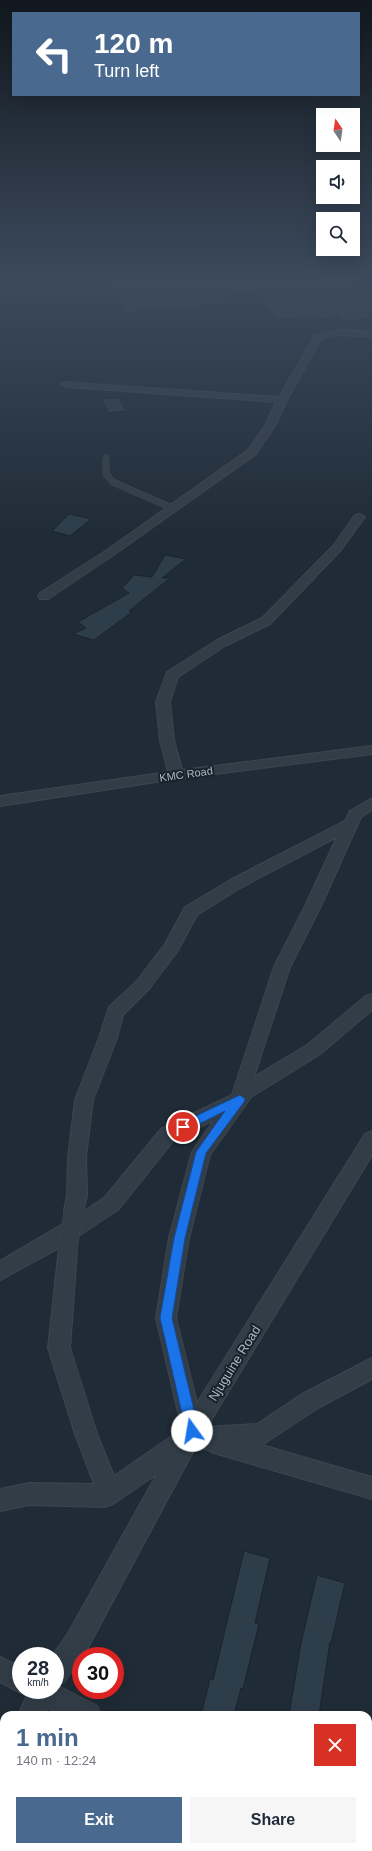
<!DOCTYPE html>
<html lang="en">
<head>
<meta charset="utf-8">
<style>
  body { margin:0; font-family:Helvetica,sans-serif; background:#f6f6f7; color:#1f2937; height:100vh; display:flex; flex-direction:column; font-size:15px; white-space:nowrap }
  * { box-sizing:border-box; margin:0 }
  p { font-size:13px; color:#747a83 }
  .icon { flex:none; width:22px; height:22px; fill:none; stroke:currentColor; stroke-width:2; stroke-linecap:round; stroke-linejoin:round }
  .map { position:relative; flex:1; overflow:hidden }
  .side { position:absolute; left:0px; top:1711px; width:372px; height:140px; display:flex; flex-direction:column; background:#fff; border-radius:12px 12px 0 0; box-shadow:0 4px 16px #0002 }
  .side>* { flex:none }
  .banner { position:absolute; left:12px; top:12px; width:348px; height:84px; border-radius:0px; box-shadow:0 4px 16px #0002; background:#496a8e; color:#fff; overflow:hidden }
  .needle { width:26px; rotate:347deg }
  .controls { position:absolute; left:316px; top:108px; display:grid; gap:8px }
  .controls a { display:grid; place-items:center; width:44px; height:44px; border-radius:0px; background:#fff; box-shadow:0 4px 16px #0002; font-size:20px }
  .speed { position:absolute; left:12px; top:1647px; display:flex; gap:8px; font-size:20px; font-weight:700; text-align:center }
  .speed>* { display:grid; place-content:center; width:52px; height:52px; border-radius:50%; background:#fff; box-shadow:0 4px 16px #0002; line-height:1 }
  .speed small { font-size:10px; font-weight:400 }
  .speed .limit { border:6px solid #d22; background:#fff; color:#111 }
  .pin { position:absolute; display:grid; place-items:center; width:34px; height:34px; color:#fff; margin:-17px; border:2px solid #fff; border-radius:50%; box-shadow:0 1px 4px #0007 }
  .me { position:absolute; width:44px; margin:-22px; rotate:347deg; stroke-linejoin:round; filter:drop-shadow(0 0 3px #0008) }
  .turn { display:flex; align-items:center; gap:14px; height:84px; padding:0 16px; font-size:18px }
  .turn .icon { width:52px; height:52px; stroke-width:2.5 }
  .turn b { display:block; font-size:28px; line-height:34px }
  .round { display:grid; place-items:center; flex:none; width:42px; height:42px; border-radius:0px; background:#f6f6f7 }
  .head { display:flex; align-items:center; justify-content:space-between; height:68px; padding:0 16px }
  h1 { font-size:24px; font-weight:700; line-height:30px; color:#496a8e }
  .button { display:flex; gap:8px; margin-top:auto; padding:8px 16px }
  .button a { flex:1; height:46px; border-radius:0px; background:#496a8e; color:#fff; font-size:16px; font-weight:700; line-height:46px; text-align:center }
  .button a+a { background:#f6f6f7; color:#1f2937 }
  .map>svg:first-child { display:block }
  .building { fill:#2e3d4a; stroke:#1a242d }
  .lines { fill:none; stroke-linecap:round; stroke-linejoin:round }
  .service-far1-casing { stroke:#3c4650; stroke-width:5.5 }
  .service-casing { stroke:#3c4650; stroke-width:7 }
  .minor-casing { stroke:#3c4650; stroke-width:2 }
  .service-far1 { stroke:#323d47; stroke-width:4.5 }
  .service { stroke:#323d47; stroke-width:6 }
  .minor { fill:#323d47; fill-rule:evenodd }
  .rail { stroke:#54616e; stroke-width:1.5; stroke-dasharray:2.5 2.5; stroke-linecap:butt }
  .minor-bridge-casing { stroke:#3c4650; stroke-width:20; stroke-linecap:butt }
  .minor-bridge { stroke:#323d47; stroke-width:19 }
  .route { fill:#1a73e8; stroke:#114b97 }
  .labels { text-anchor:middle; stroke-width:4; stroke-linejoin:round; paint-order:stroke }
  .street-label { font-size:11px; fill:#acb8c4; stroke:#18222b }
  .near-street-label { font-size:13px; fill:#acb8c4; stroke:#18222b }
</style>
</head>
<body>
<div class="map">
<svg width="372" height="1851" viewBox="0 0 372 1851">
  <rect width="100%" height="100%" fill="#1f2b36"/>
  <g class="building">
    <polygon points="121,278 345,278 372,293 372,319 342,321 339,317 309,320 307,317 278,320 256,292 222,295 228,303 125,313 106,279"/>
    <polygon points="119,398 126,411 108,413 102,399"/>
    <polygon points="69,514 91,519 70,536 52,531"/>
    <polygon points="165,555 186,559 162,578 170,578 129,611 132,612 94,640 73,634 86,628 78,622 129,593 122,588 134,575 152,577"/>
    <polygon points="244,1551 270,1558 255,1623 259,1624 243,1689 241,1688 234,1715 201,1715 210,1679 213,1680"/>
    <polygon points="317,1575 345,1583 331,1643 330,1642 319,1715 289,1715 301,1643"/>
  </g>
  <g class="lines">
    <defs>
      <polyline id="service-far1" points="105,463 106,457"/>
      <polyline id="service" points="106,462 106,474 113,482 172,508"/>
      <g id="minor">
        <polygon points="337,330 372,331 372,337 337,335 321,339 287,400 275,426 256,454 115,554 48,599 40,599 38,596 40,593 107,550 248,450 265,426 276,402 66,387 61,384 63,382 279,397 315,335"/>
        <polygon points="359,514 365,517 341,550 270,624 225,646 178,677 170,702 174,740 182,770 372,746 372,754 176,779 0,806 0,796 168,772 160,740 156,702 167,672 217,640 262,618 333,546 355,515"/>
        <path d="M 372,798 L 372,810 L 361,817 L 321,906 L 290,967 L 254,1077 L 307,1045 L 366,996 L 372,994 L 372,1010 L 319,1055 L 251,1097 L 210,1155 L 189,1238 L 176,1318 L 197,1403 L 365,1134 L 372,1131 L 372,1155 L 207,1427 L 257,1424 L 302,1394 L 372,1358 L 372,1379 L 318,1408 L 262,1445 L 372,1477 L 372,1499 L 214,1453 L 206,1449 L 194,1450 L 85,1653 L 64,1682 L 56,1685 L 97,1706 L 101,1715 L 62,1715 L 48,1708 L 44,1715 L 18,1715 L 28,1693 L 27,1690 L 55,1690 L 55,1656 L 52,1656 L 67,1635 L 157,1474 L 113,1504 L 105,1507 L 29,1505 L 0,1511 L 0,1489 L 29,1483 L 94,1484 L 75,1434 L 48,1348 L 59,1248 L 0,1280 L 0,1261 L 73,1218 L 67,1216 L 64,1210 L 67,1196 L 68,1157 L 75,1100 L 99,1038 L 109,1007 L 137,981 L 165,944 L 185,907 L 232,879 L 345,821 L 350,811 ZM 337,837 L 305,906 L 274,967 L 232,1095 L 161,1129 L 105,1197 L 83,1212 L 87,1196 L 86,1157 L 93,1100 L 117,1038 L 123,1015 L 149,989 L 177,952 L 197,915 L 242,887 ZM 214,1120 L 192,1152 L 169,1238 L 156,1318 L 182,1429 L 114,1476 L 97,1434 L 70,1348 L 77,1251 L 74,1245 L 68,1243 L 119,1209 L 175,1139 Z"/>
        <polygon points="0,1657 21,1667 21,1690 27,1690 21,1693 0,1682"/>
        <polygon points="4,1757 4,1789 0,1791 0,1759"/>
        <polygon points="368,1808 372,1809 372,1835 368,1834"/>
      </g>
    </defs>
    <use href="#service-far1" class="service-far1-casing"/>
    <use href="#service" class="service-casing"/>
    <use href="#minor" class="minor-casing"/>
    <use href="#service-far1" class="service-far1"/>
    <use href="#service" class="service"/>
    <use href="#minor" class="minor"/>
    <polyline class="rail" points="0,292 46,278"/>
    <defs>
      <polyline id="minor-bridge" points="67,1251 74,1210"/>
    </defs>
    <use href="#minor-bridge" class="minor-bridge-casing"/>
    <use href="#minor-bridge" class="minor-bridge"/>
  </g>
  <linearGradient id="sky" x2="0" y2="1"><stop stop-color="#11181e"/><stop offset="0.52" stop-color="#3c4a5d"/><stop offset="1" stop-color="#3c4a5d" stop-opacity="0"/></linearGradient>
  <rect width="372" height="537" fill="url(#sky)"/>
  <polygon class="route" points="240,1095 245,1099 244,1102 206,1153 185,1238 172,1318 199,1431 197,1436 192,1437 188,1436 186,1431 160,1318 174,1238 196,1152 225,1111 183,1132 177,1127 179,1124"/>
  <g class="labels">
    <g class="street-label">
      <text transform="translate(186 774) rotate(-8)" y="4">KMC Road</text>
    </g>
    <g class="near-street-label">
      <text transform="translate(234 1363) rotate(-58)" y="5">Njuguine Road</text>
    </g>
  </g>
</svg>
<div class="controls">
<a><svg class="needle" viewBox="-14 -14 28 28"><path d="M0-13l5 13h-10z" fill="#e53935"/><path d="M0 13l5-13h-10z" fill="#747a83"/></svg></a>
<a><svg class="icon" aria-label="sound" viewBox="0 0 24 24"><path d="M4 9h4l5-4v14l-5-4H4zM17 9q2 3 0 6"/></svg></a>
<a><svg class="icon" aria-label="search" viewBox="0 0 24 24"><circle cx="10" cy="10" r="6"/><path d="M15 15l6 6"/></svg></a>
</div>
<div class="speed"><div>28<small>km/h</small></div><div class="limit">30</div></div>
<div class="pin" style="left:183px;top:1127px;background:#d93025"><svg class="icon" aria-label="arrive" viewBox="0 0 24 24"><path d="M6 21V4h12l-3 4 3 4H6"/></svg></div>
<svg class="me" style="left:192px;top:1431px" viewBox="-20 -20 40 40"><circle r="19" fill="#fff"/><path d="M0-13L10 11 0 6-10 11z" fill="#1a73e8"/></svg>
<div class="banner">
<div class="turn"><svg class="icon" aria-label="left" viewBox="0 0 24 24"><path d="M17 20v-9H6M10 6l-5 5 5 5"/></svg><div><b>120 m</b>Turn left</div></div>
</div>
<section class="side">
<div class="head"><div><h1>1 min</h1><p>140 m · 12:24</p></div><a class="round" style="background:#d93025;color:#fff"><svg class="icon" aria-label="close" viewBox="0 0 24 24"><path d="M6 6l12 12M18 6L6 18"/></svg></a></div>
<div class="button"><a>Exit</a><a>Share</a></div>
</section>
</div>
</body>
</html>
